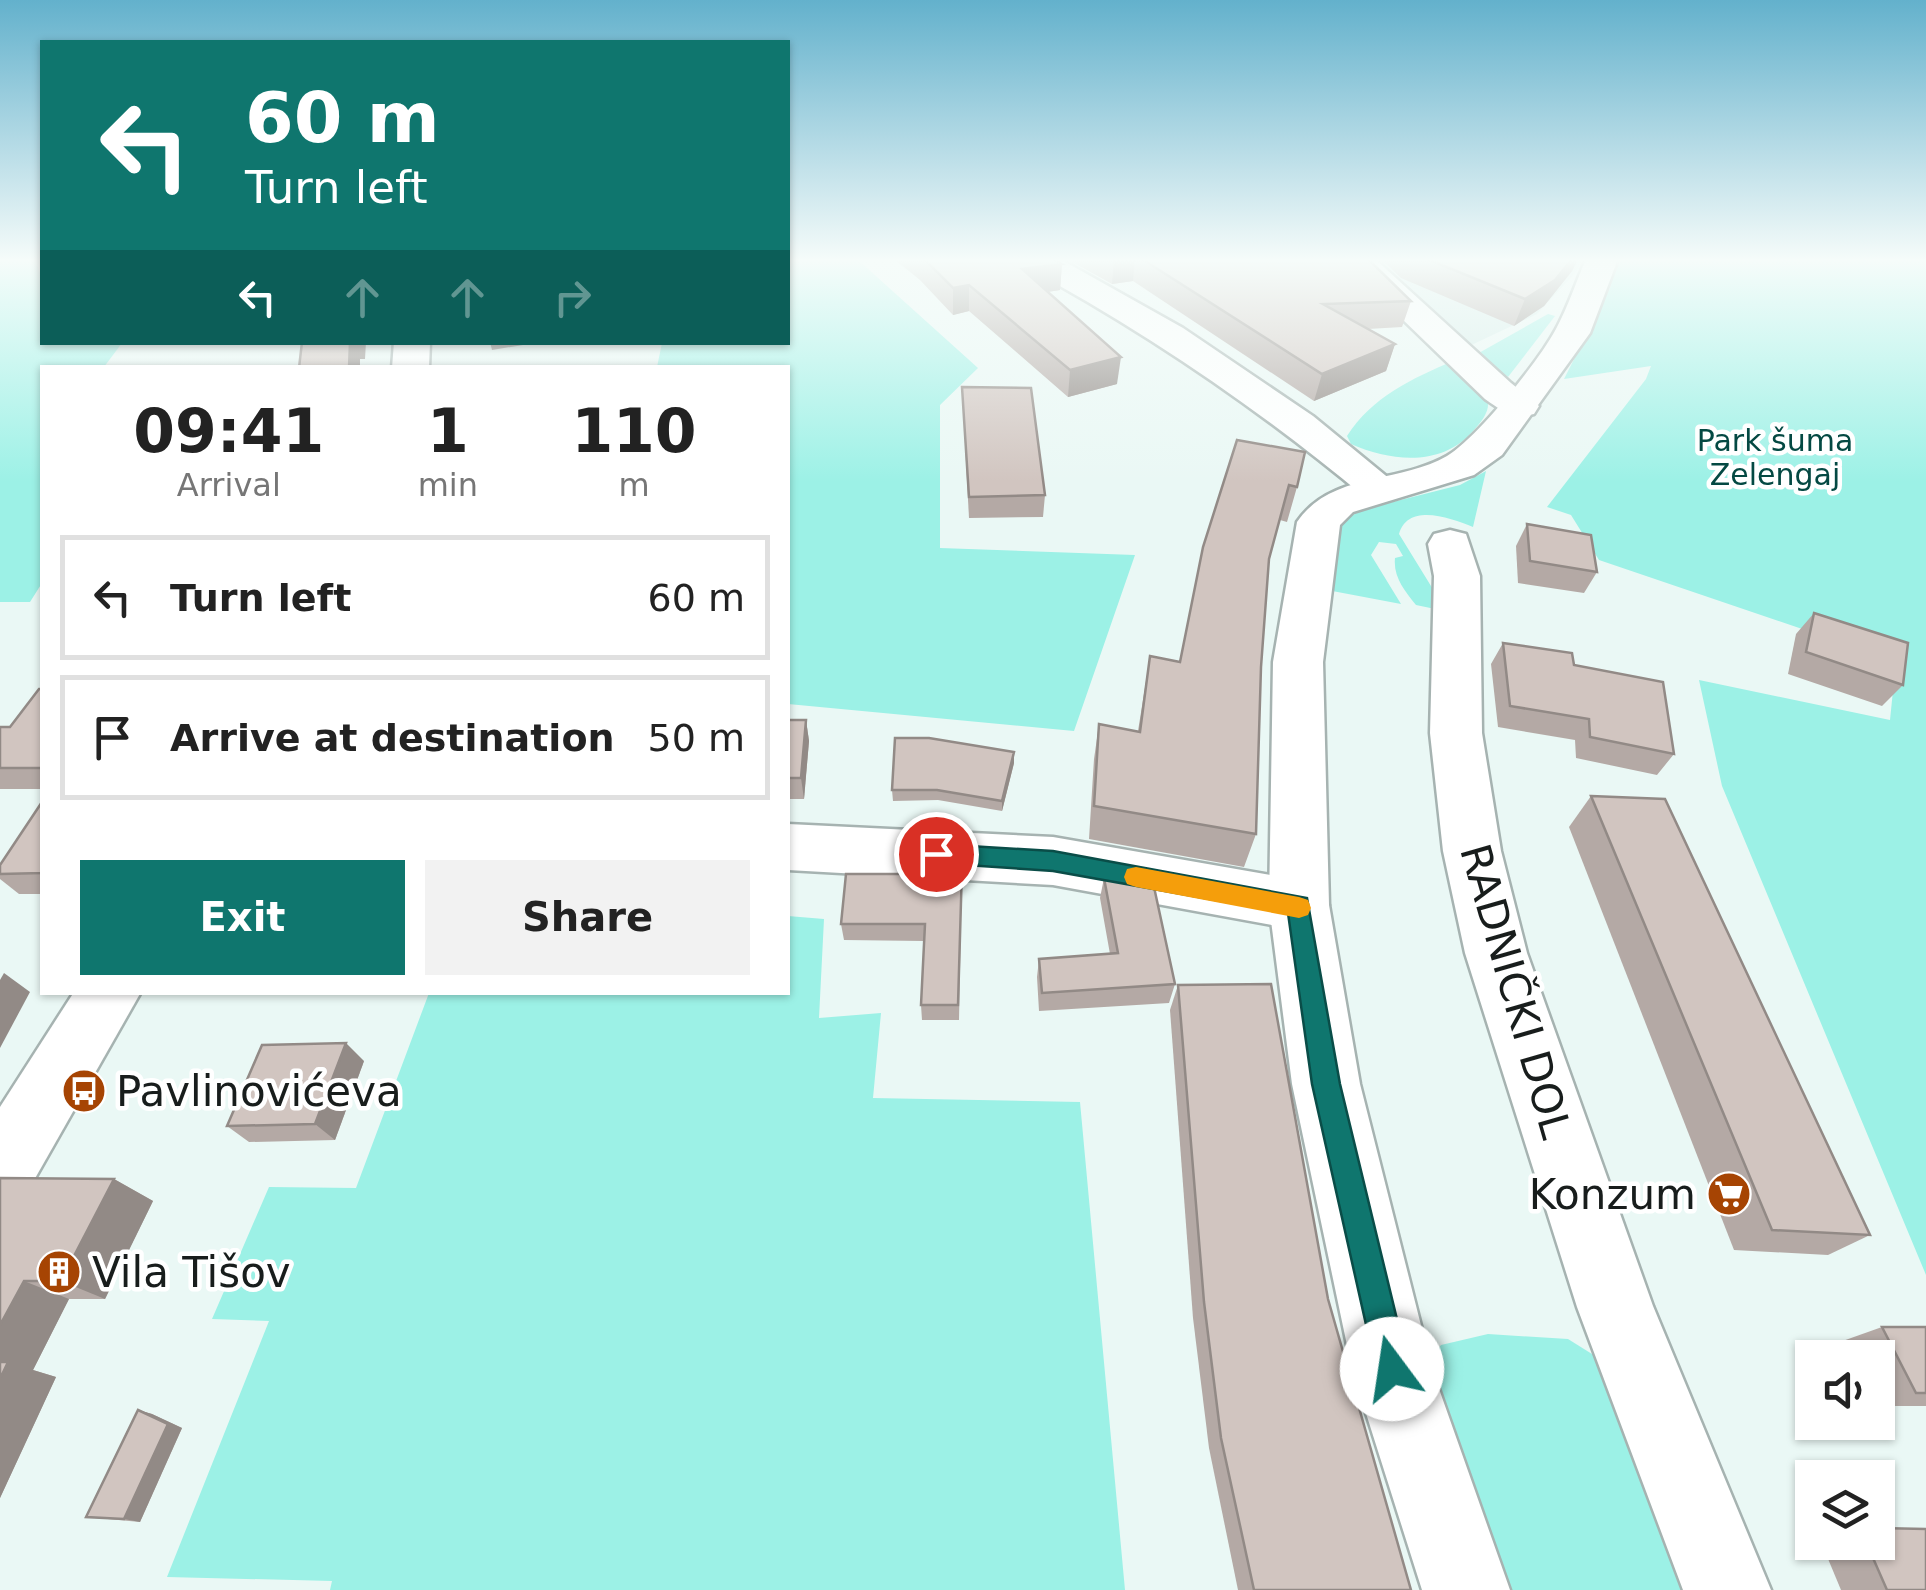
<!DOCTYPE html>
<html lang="en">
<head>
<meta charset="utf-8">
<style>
  body { margin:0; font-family:"DejaVu Sans",sans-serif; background:#f2f2f2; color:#222; height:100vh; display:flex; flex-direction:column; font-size:38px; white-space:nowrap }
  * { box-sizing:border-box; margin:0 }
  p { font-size:32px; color:#767676 }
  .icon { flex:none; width:55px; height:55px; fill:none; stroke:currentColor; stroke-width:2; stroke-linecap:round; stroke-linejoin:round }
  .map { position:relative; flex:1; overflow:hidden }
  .drawer { position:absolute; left:40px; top:365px; width:750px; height:630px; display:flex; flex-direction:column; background:#fff; border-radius:0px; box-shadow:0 2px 8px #0004 }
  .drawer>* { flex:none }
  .hud { position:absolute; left:40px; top:40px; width:750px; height:305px; border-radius:0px; box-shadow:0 2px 8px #0004; background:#0f766e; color:#fff; overflow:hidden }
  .buttons { position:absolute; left:1795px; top:1340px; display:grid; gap:20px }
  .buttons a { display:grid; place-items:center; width:100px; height:100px; border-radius:0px; background:#fff; box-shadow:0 2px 8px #0004; font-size:50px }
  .pin { position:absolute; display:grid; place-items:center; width:85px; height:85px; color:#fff; margin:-42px; border:5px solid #fff; border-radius:50%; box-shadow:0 2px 10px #0007 }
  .me { position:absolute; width:110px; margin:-55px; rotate:346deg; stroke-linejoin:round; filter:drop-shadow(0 0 8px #0008) }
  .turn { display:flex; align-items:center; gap:35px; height:210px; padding:0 40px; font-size:45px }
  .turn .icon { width:130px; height:130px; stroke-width:2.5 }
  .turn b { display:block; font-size:70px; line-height:85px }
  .lanes { display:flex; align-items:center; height:95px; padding:0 40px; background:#0003; justify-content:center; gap:50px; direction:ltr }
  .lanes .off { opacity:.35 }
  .eta { display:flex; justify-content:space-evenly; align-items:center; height:170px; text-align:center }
  .eta b { font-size:60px; font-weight:800; line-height:70px }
  .action { display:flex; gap:20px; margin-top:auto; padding:20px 40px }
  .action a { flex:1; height:115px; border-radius:0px; background:#0f766e; color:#fff; font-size:40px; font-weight:800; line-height:115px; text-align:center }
  .action a+a { background:#f2f2f2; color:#222 }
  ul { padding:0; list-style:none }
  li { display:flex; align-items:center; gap:30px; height:125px; margin:0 20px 15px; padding:0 20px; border:5px solid #e0e0e0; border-radius:0px }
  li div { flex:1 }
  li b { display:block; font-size:38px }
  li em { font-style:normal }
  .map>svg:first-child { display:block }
  .built { fill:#d5ede9 }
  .green { fill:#9cf1e6 }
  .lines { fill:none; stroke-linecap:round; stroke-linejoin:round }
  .street-casing { stroke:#a6b3b1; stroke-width:5 }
  .secondary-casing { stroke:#a6b3b1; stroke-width:5 }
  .street { fill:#fff; fill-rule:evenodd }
  .secondary { fill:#fff; fill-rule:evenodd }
  .wall { fill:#b4a9a5 }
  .shaded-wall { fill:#928a86 }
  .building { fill:#d1c5c0; stroke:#928a86; stroke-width:2.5 }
  .route { fill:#0f766e; stroke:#0a4d48; stroke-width:2.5 }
  .slow { fill:#f59e0b }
  .labels { text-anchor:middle; stroke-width:9; stroke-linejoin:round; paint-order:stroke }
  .far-park-label { font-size:30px; fill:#044943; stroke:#fff }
  .near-street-label { font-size:42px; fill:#181d1c; stroke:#fff }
  .near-poi-label { font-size:42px; fill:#181d1c; stroke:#fff; text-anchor:start }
</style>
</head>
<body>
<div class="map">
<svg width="1926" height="1590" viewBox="0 0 1926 1590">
  <rect width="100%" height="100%" fill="#eaf8f5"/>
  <polygon class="built" points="1363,259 1582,259 1576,272 1537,314 1465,348"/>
  <g class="green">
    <polygon points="0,259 34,259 42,277 42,342 122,343 104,367 42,368 42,583 30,602 0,602"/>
    <polygon points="788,259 857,259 978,368 940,405 940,548 1135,555 1074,731 788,704 788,368 657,367 662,343 788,342"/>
    <polygon points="1617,259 1926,259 1926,1275 1722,786 1699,680 1890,720 1896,661 1599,560 1571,515 1547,507 1646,379 1651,366 1564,379 1610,288"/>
    <polygon points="1548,314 1555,316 1508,377 1477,354"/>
    <path d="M 1453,361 C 1464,371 1487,388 1488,403 C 1489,413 1480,423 1474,430 C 1443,467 1392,462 1351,444 L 1347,436 C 1372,397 1413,378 1453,361 Z"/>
    <path d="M 1486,471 L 1473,527 C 1451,518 1408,502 1399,534 L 1439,599 L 1440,610 L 1416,605 C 1405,591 1393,577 1395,558 L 1403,556 L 1396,544 L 1379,542 L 1371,555 L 1401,604 L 1327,590 L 1339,529 L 1347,518 L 1365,509 L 1460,485 Z"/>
    <polygon points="788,916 824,919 819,1018 881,1013 873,1098 1080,1102 1125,1590 330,1590 332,1581 167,1577 269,1321 212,1319 269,1187 356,1188 429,993 788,992"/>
    <polygon points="1488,1334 1568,1339 1616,1369 1709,1590 1504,1590 1426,1367 1441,1345"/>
  </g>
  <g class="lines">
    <defs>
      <g id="street">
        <path d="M 1019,259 L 1060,259 L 1183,328 L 1313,416 L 1402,489 L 1396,498 L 1381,502 L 1366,498 C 1259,409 1146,332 1024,266 Z"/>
        <path d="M 1340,259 L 1375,259 L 1511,383 L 1539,406 L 1534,414 C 1512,419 1502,411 1485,399 Z"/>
        <polygon points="1450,530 1466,534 1480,576 1482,733 1501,851 1527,953 1653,1306 1771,1590 1683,1590 1577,1307 1465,953 1443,851 1430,733 1434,576 1428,544 1434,534"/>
        <polygon points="788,824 1053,837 1299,880 1320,887 1329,905 1320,923 1299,930 1053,885 788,870"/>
      </g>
      <g id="secondary">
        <path d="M 1586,259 L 1618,259 L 1590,333 L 1502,455 L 1474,475 L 1353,512 L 1340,525 L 1323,662 L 1329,905 L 1360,1084 L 1432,1369 L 1510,1590 L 1422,1590 L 1352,1369 L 1292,1084 L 1269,905 L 1273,662 L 1297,522 C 1331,472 1398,484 1447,456 C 1477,438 1539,361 1556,329 C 1568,307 1576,282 1586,259 Z"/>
        <polygon points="394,342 430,342 429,368 392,368"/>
        <polygon points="74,992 141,992 25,1196 0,1206 0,1107"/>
      </g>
    </defs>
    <use href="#street" class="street-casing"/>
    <use href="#secondary" class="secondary-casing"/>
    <use href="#street" class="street"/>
    <use href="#secondary" class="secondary"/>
  </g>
  <g class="wall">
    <polygon points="894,259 1052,259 1062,264 1060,290 1047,292 1117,384 1068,397 969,311 953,315 920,280"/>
    <polygon points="1067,259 1368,259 1411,301 1402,327 1368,329 1395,344 1386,371 1314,401 1133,281 1112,284"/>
    <polygon points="1381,259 1578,259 1572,271 1544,306 1514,326 1401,278"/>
    <polygon points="962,387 1045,495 1043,517 969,518"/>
    <polygon points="1237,440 1297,487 1287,522 1280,520 1269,559 1261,667 1256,834 1244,867 1089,839 1094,759 1099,724 1138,731 1150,656 1180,662"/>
    <polygon points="1527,524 1597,572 1584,593 1518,583 1516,546"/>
    <polygon points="1814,613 1903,685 1882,706 1788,674 1796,634"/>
    <polygon points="1503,643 1574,665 1674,754 1657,775 1576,758 1575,740 1498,727 1491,664"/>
    <polygon points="42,689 42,789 0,789 0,727 10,727"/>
    <polygon points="788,720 806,720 809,741 804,799 788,799"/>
    <polygon points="1014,763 1002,811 938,800 893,801 892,790"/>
    <polygon points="1591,796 1870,1235 1828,1255 1734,1250 1569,827"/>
    <polygon points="42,802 42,894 19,894 0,879 0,865"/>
    <polygon points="962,867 959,1020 922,1020 921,1005 924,941 844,940 841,924 927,874"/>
    <polygon points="1104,878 1175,984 1169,1003 1039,1011 1037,977 1039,959 1110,954 1100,898"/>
    <polygon points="1178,985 1328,1299 1411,1590 1238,1590 1209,1448 1193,1318 1170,1010"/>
    <polygon points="364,1061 335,1140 249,1142 227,1126"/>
    <polygon points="0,1178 114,1179 153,1201 105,1299 69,1299 33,1370 56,1377 0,1498"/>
    <polygon points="1882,1327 1926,1327 1926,1406 1878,1406 1878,1358 1844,1358 1837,1343"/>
    <polygon points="138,1410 152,1414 182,1428 140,1522 86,1517"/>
    <polygon points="1821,1542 1878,1542 1926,1590 1841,1590"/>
  </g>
  <g class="shaded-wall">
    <polygon points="1114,259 1135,259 1133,281 1112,284"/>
    <polygon points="1572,259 1578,259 1572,271 1544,306 1514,326 1525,299"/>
    <polygon points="1062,264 1060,290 1021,296 1022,269"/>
    <polygon points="969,285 969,311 953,315 953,288"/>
    <polygon points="350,342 366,342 365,359 360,359 360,368 349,368"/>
    <polygon points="490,342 541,342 492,350"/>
    <polygon points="1395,344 1386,371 1314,401 1322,374"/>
    <polygon points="1121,357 1117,384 1068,397 1070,370"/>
    <polygon points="806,720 809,741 804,799 801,778"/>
    <polygon points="1014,752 1014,763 1002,811 1002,801"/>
    <polygon points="4,973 30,992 0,1048 0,980"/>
    <polygon points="346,1043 364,1061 335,1140 315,1124"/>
    <polygon points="114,1179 153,1201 105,1299 61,1281"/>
    <polygon points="24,1281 69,1299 33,1370 56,1377 0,1498 0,1325"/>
    <polygon points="138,1410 152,1414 182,1428 140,1522 124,1519"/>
  </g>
  <g class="building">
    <polygon points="924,259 1052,259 1062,264 1022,269 1121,357 1070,370 969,285 953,288"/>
    <polygon points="1142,259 1368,259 1411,301 1323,304 1395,344 1322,374"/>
    <polygon points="1427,259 1572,259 1555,280 1525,299"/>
    <polygon points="302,342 350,342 349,368 299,368"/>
    <polygon points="962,387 1031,388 1045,495 969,497"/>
    <polygon points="1237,440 1305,452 1297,487 1289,485 1269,559 1261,667 1256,834 1094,806 1099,724 1140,732 1150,656 1180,662 1203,547"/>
    <polygon points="1527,524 1591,535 1597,572 1530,561"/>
    <polygon points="1814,613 1908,643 1903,685 1806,652"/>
    <polygon points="1503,643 1572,653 1574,665 1663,682 1674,754 1590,737 1589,719 1510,706"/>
    <polygon points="39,689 42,689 42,768 0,768 0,727 10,727"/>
    <polygon points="788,720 806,720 801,778 788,778"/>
    <polygon points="895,738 929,738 1014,752 1002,801 937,790 892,790"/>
    <polygon points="1591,796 1665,799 1870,1235 1772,1230"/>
    <polygon points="42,802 42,873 0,874 0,865"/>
    <polygon points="928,865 962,867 958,1005 921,1005 925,924 841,924 846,874 927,874"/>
    <polygon points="1104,878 1154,887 1175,984 1042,993 1039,959 1118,953"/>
    <polygon points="1271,984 1328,1299 1411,1590 1254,1590 1221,1438 1204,1302 1178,985"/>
    <polygon points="346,1043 315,1124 227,1126 262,1045"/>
    <polygon points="0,1178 114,1179 61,1281 24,1281 0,1325"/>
    <polygon points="1882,1327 1926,1327 1926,1393 1916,1393"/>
    <polygon points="0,1362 8,1362 0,1379"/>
    <polygon points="138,1410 168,1424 124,1519 86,1517"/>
    <polygon points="1878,1528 1926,1529 1926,1590 1887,1590 1866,1542 1878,1542"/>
  </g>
  <linearGradient id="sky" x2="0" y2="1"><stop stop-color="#63b1cc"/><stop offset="0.54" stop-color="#f6fcfa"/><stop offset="1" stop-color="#f6fcfa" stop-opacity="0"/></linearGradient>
  <rect width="1926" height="482" fill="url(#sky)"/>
  <polygon class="route" points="936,844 1053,851 1307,898 1340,1084 1409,1369 1404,1381 1392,1385 1381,1381 1376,1369 1312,1084 1288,913 1053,871 936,863 928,861 924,854 928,847"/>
  <polygon class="slow" points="1136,867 1299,897 1308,900 1311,908 1308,915 1299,918 1136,887 1127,884 1124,877 1127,869"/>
  <defs>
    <symbol id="bus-disc" viewBox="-11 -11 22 22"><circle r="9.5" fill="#a64403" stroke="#fff"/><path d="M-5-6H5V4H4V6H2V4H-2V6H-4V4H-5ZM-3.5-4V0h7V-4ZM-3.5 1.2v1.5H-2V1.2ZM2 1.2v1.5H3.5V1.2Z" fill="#fff"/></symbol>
    <symbol id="supermarket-disc" viewBox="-11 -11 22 22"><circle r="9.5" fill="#a64403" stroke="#fff"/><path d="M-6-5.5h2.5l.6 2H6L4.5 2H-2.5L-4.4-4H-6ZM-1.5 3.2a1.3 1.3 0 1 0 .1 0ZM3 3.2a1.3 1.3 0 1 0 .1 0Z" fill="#fff"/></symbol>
    <symbol id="building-disc" viewBox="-11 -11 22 22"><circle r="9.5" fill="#a64403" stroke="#fff"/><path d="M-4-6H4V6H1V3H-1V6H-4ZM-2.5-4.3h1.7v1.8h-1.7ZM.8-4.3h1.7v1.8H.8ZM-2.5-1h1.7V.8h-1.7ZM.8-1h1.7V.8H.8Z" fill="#fff"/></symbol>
  </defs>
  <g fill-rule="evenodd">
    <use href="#bus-disc" x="59" y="1066" width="50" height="50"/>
    <use href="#supermarket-disc" x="1704" y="1169" width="50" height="50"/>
    <use href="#building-disc" x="34" y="1247" width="50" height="50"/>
  </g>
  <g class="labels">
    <g class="far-park-label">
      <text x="1775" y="451">Park šuma<tspan x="1775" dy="34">Zelengaj</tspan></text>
    </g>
    <g class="near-street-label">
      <text transform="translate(1516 991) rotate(74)" y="15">RADNIČKI DOL</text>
    </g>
    <g class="near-poi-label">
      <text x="116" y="1106">Pavlinovićeva</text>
      <text x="1696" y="1209" text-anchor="end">Konzum</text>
      <text x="92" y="1287">Vila Tišov</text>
    </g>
  </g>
</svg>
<div class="buttons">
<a><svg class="icon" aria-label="sound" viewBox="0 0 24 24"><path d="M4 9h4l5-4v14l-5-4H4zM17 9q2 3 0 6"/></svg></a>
<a><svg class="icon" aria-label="layers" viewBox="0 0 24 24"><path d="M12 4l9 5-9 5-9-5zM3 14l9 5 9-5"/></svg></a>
</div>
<div class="pin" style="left:936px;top:854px;background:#d93025"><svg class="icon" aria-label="arrive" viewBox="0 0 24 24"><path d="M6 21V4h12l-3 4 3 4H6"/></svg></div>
<svg class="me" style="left:1392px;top:1369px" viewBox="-20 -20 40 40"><circle r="19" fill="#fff"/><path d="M0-13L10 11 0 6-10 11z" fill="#0f766e"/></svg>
<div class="hud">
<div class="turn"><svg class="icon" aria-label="left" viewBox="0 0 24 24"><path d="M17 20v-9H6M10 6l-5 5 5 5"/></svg><div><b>60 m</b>Turn left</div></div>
<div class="lanes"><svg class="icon" aria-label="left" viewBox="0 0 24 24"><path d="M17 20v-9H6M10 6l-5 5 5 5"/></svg><svg class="icon off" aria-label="ahead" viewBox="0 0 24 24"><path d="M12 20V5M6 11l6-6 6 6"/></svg><svg class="icon off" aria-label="ahead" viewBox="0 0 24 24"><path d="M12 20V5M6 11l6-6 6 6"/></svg><svg class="icon off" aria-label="right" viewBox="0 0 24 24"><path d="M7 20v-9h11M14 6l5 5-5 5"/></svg></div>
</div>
<section class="drawer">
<div class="eta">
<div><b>09:41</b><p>Arrival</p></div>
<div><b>1</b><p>min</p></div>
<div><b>110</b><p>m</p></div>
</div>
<ul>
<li><svg class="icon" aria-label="left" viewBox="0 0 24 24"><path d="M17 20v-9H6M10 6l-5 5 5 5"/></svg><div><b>Turn left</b></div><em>60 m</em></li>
<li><svg class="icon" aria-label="arrive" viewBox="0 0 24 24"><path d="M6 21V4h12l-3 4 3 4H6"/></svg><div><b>Arrive at destination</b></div><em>50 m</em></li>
</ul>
<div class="action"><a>Exit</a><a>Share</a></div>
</section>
</div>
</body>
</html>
